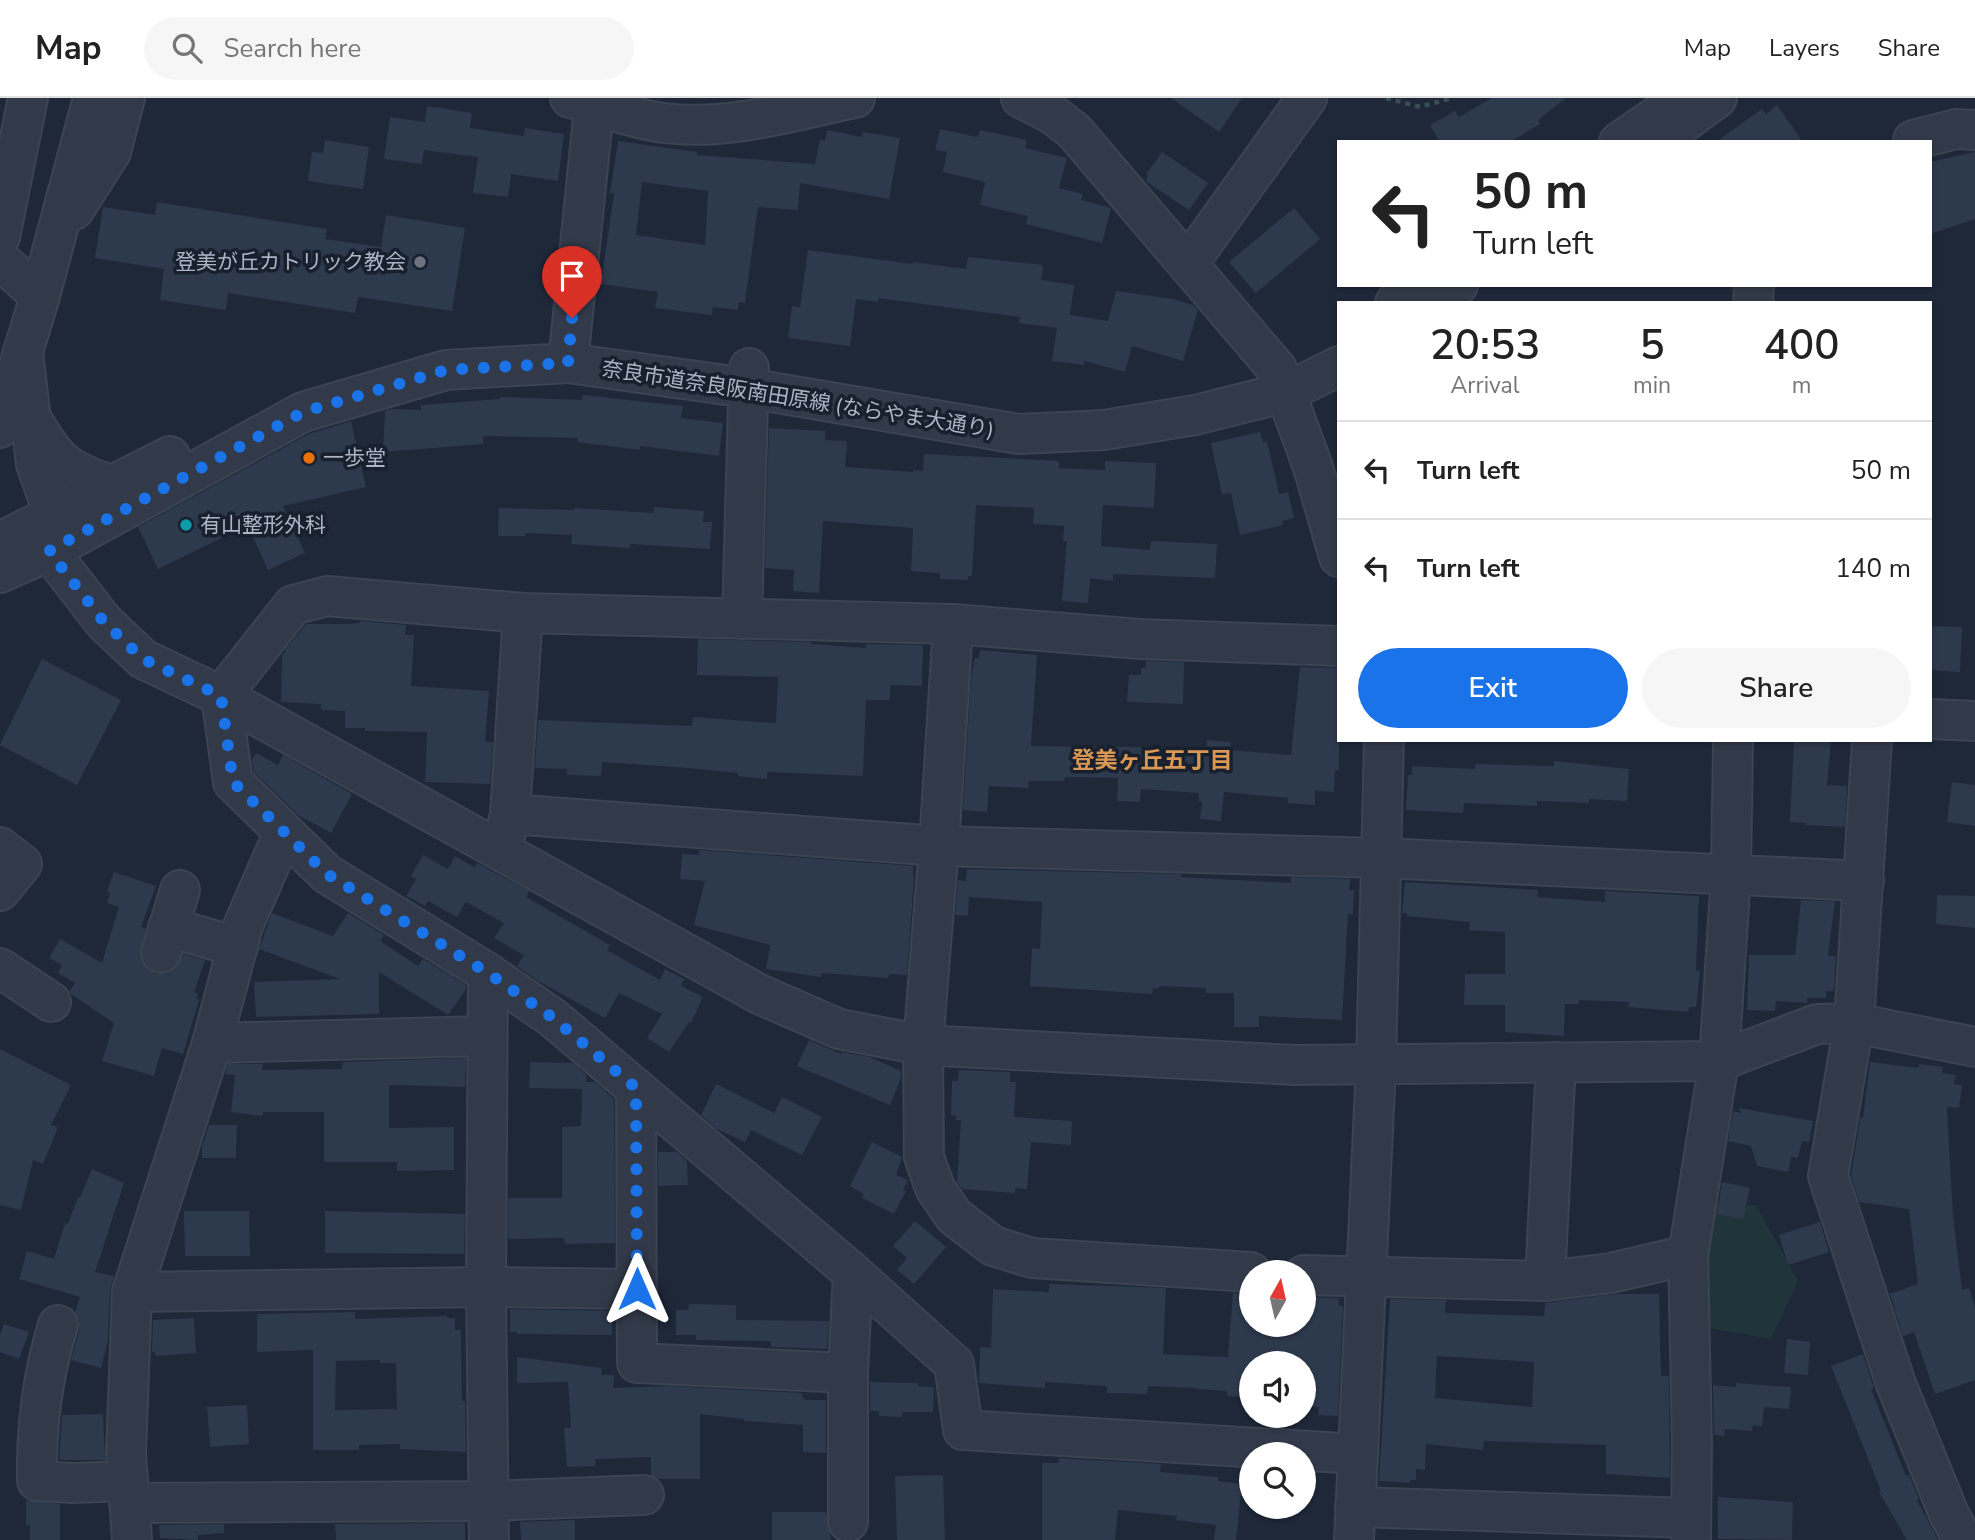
<!DOCTYPE html>
<html lang="en">
<head>
<meta charset="utf-8">
<style>
  body { margin:0; font-family:"Nunito Sans","Noto Sans JP",sans-serif; background:#f6f6f6; color:#222; height:100vh; display:flex; flex-direction:column; font-size:26px; white-space:nowrap }
  * { box-sizing:border-box; margin:0 }
  p { font-size:23px; color:#767676 }
  .icon { flex:none; width:38px; height:38px; fill:none; stroke:currentColor; stroke-width:2; stroke-linecap:round; stroke-linejoin:round }
  .map { position:relative; flex:1; overflow:hidden }
  .details { position:absolute; left:1337px; top:203px; width:595px; height:441px; display:flex; flex-direction:column; background:#fff; border-radius:0px; box-shadow:0 2px 5px #0004 }
  .details>* { flex:none }
  .hud { position:absolute; left:1337px; top:42px; width:595px; height:147px; border-radius:0px; box-shadow:0 2px 5px #0004; background:#fff; color:#222; overflow:hidden }
  .needle { width:46px; rotate:8deg }
  .fabs { position:absolute; left:1239px; top:1162px; display:grid; gap:14px }
  .fabs a { display:grid; place-items:center; width:77px; height:77px; border-radius:50%; background:#fff; box-shadow:0 2px 5px #0004; font-size:35px }
  .pin { position:absolute; display:grid; place-items:center; width:60px; height:60px; color:#fff; margin:-72px -30px; border-radius:50% 50% 50% 0; rotate:-45deg; box-shadow:0 0 7px #0007 }
  .pin .icon { rotate:45deg }
  .me { position:absolute; width:77px; margin:-38px; rotate:0deg; stroke-linejoin:round; filter:drop-shadow(0 0 5px #0008) }
  .turn { display:flex; align-items:center; gap:24px; height:147px; padding:0 21px; font-size:32px }
  .turn .icon { width:91px; height:91px; stroke-width:2.5 }
  .turn b { display:block; font-size:49px; line-height:60px }
  .eta { display:flex; justify-content:space-evenly; align-items:center; height:119px; text-align:center }
  .eta b { font-size:42px; font-weight:600; line-height:49px }
  .cta { display:flex; gap:14px; margin-top:auto; padding:14px 21px }
  .cta a { flex:1; height:80px; border-radius:42px; background:#1a73e8; color:#fff; font-size:28px; font-weight:600; line-height:80px; text-align:center }
  .cta a+a { background:#f6f6f6; color:#222 }
  ul { padding:0; list-style:none }
  li { display:flex; align-items:center; gap:21px; height:98px; padding:0 21px; border-top:2px solid #e0e0e0 }
  li div { flex:1 }
  li b { display:block; font-size:26px }
  li em { font-style:normal }
  header { display:flex; align-items:center; gap:42px; box-sizing:border-box; height:98px; padding:0 35px; background:#fff; border-bottom:2px solid #e0e0e0 }
  header strong { font-size:33px }
  nav { display:flex; gap:38px; margin-inline-start:auto; font-size:24px }
  .search { width:490px; height:63px; background:#f6f6f6; display:flex; align-items:center; gap:18px; box-sizing:border-box; padding:0 24px; border-radius:38px; color:#767676; font-size:26px }
  .map>svg:first-child { display:block }
  .green { fill:#203539 }
  .building { fill:#2d394d; fill-rule:evenodd }
  .lines { fill:none; stroke-linecap:round; stroke-linejoin:round }
  .minor-casing { stroke:#3c4352; stroke-width:42 }
  .path { stroke:#394e52; stroke-width:4.5; stroke-dasharray:5 5; stroke-linecap:butt }
  .minor { stroke:#323a49; stroke-width:38 }
  .route { stroke:#1a73e8; stroke-width:12; stroke-dasharray:0 21.6 }
  .worship-dot { fill:#6b7280; stroke:#181f2d; stroke-width:2.5 }
  .food-dot { fill:#e8710a; stroke:#181f2d; stroke-width:2.5 }
  .culture-dot { fill:#0f9aa8; stroke:#181f2d; stroke-width:2.5 }
  .labels { text-anchor:middle; stroke-width:7; stroke-linejoin:round; paint-order:stroke }
  .poi-label { font-size:21px; fill:#acb4c6; stroke:#181f2d; text-anchor:start }
  .street-label { font-size:21px; fill:#acb4c6; stroke:#181f2d }
  .neighbourhood-label { font-size:23px; font-weight:bold; fill:#da9653; stroke:#181f2d }
</style>
</head>
<body>
<header>
<strong>Map</strong>
<div class="search"><svg class="icon" aria-label="search" viewBox="0 0 24 24"><circle cx="10" cy="10" r="6"/><path d="M15 15l6 6"/></svg>Search here</div>
<nav><a>Map</a><a>Layers</a><a>Share</a></nav>
</header>
<div class="map">
<svg width="1975" height="1442" viewBox="0 0 1975 1442">
  <rect width="100%" height="100%" fill="#1e2838"/>
  <polygon class="green" points="1701,1106 1756,1107 1798,1183 1771,1241 1698,1228"/>
  <g class="building">
    <polygon points="1171,0 1242,0 1219,34"/>
    <polygon points="1492,0 1566,0 1538,22 1540,26 1510,44 1440,44 1430,27 1455,13 1459,19"/>
    <polygon points="1777,7 1803,44 1716,44 1762,11 1766,16"/>
    <polygon points="427,8 472,15 470,30 524,38 525,30 564,36 558,83 511,76 508,99 473,95 478,59 424,52 422,66 384,61 390,19 425,24"/>
    <polygon points="940,31 978,39 980,32 1027,42 1025,50 1067,60 1059,90 1083,96 1081,102 1111,110 1102,145 1026,126 1028,118 980,107 985,84 943,74 947,54 935,52"/>
    <path d="M 827,32 L 862,39 L 863,34 L 900,40 L 889,101 L 800,85 L 798,112 L 758,109 L 745,205 L 739,204 L 738,212 L 713,209 L 712,217 L 655,210 L 658,194 L 601,186 L 614,95 L 610,95 L 618,43 L 697,54 L 697,57 L 815,66 L 820,41 L 825,43 ZM 642,84 L 708,93 L 705,147 L 636,137 Z"/>
    <polygon points="325,42 369,49 363,91 308,83 312,54 323,55"/>
    <polygon points="1162,54 1208,85 1189,112 1147,84 1147,75"/>
    <polygon points="1975,54 1975,121 1930,136 1930,64"/>
    <polygon points="157,104 327,131 325,141 381,149 386,117 465,130 452,213 358,199 355,215 228,195 226,212 160,202 164,171 95,160 103,109 155,117"/>
    <polygon points="1294,110 1320,141 1256,195 1229,164"/>
    <polygon points="808,152 912,166 913,164 966,171 968,159 1043,167 1041,182 1074,187 1070,217 1108,223 1116,193 1173,201 1193,207 1198,212 1183,263 1132,248 1125,274 1084,263 1084,267 1052,263 1057,230 1019,225 1020,219 878,200 878,204 856,201 850,248 788,240 792,208 800,209"/>
    <polygon points="583,297 683,308 681,320 723,325 719,358 640,348 640,352 577,344 578,340 483,338 483,346 383,354 385,313 391,311 421,312 421,307 500,301 500,299 582,302"/>
    <polygon points="351,323 366,389 283,408 305,455 268,472 251,435 247,438 242,430 158,471 138,429 309,336"/>
    <polygon points="769,330 825,333 825,342 847,343 845,369 913,374 913,372 923,373 924,356 1059,363 1059,370 1105,372 1105,363 1156,365 1154,410 1103,407 1101,448 1150,452 1151,443 1217,446 1215,480 1113,476 1113,483 1090,480 1088,505 1062,503 1067,443 1063,443 1064,428 1033,426 1034,410 976,407 972,478 968,478 968,482 940,481 940,475 911,473 913,430 823,423 819,495 793,493 794,472 765,470"/>
    <polygon points="1260,334 1263,344 1267,343 1279,396 1288,394 1294,420 1282,423 1283,427 1240,437 1231,395 1222,397 1211,345"/>
    <polygon points="654,409 704,413 703,424 712,424 710,451 630,446 630,450 571,446 572,437 525,435 525,438 498,438 499,410 574,412 574,410 653,415"/>
    <polygon points="360,523 406,527 405,537 414,537 411,588 489,593 485,644 493,644 490,686 425,684 427,634 365,633 365,630 345,630 345,613 321,612 321,606 281,604 282,556 285,555 285,552 306,526 349,526 360,525"/>
    <polygon points="1930,528 1962,529 1960,574 1930,572"/>
    <polygon points="698,541 811,544 811,546 866,550 866,546 923,547 922,588 890,587 890,602 866,602 863,678 767,674 767,681 738,678 738,675 689,670 602,664 601,678 567,677 567,671 535,670 538,622 692,628 693,619 776,625 778,579 697,577"/>
    <polygon points="980,552 1037,557 1031,648 1134,649 1206,655 1207,642 1231,644 1230,652 1291,657 1300,569 1339,570 1339,672 1335,672 1334,694 1315,693 1315,707 1288,705 1288,700 1224,694 1221,723 1200,721 1202,704 1199,703 1199,695 1141,691 1140,704 1117,703 1118,680 1065,679 1064,683 1029,683 1028,690 989,688 987,714 963,712 971,580 975,560 979,560"/>
    <polygon points="42,561 121,602 77,687 0,647"/>
    <polygon points="1146,563 1184,564 1183,606 1127,604 1129,577 1141,577 1141,570 1146,570"/>
    <polygon points="1794,642 1831,642 1827,687 1847,688 1845,729 1805,727 1806,725 1790,724"/>
    <polygon points="256,655 278,667 283,657 352,696 331,735 298,717 254,674 252,662"/>
    <polygon points="1554,663 1629,671 1627,703 1589,701 1589,705 1537,703 1537,708 1464,705 1463,715 1406,712 1408,677 1412,677 1412,668 1475,671 1475,666 1554,668"/>
    <polygon points="1952,684 1975,687 1975,728 1947,724"/>
    <polygon points="699,752 913,768 913,780 914,780 907,877 889,876 888,880 822,875 821,879 766,871 770,847 694,827 705,783 680,781 682,756 699,757"/>
    <polygon points="423,757 448,771 455,758 474,769 477,765 529,793 526,799 610,847 607,852 660,882 665,871 684,881 681,888 703,899 691,925 689,924 669,954 647,940 662,916 619,895 605,920 538,883 517,868 524,857 494,840 504,825 466,804 457,819 428,803 425,808 406,798 416,781 411,778"/>
    <polygon points="967,771 1181,776 1181,779 1291,785 1291,779 1350,781 1349,792 1354,792 1353,816 1348,816 1342,922 1259,918 1259,929 1234,929 1234,895 1206,895 1206,890 1159,888 1159,890 1153,890 1152,896 1030,888 1032,850 1040,851 1042,804 969,799 968,818 955,817 958,782 966,783"/>
    <polygon points="114,774 156,788 141,829 146,830 140,859 146,870 155,876 167,876 176,870 183,856 205,862 194,894 198,896 196,901 199,902 183,956 162,950 154,978 102,963 114,925 71,896 70,893 75,885 58,875 62,867 49,860 60,841 102,865 119,809 107,805 110,795 107,794"/>
    <polygon points="1405,784 1538,792 1537,799 1605,804 1605,793 1699,798 1696,873 1700,873 1696,909 1689,909 1688,914 1628,909 1629,904 1579,902 1579,906 1565,906 1564,938 1505,934 1505,907 1464,907 1465,876 1505,876 1505,834 1469,832 1470,824 1407,818 1407,815 1402,815"/>
    <polygon points="1937,797 1975,798 1975,830 1936,826"/>
    <polygon points="1801,802 1835,803 1828,858 1836,858 1834,893 1826,893 1826,900 1807,900 1807,905 1776,903 1775,913 1747,912 1749,857 1795,857"/>
    <polygon points="272,815 333,838 348,815 384,837 380,843 418,868 423,861 466,887 466,891 448,917 379,874 379,916 256,919 254,884 340,881 259,851"/>
    <polygon points="809,942 841,956 842,954 870,959 901,973 901,980 890,1007 797,968"/>
    <polygon points="0,951 71,987 51,1027 58,1029 43,1066 33,1062 21,1112 0,1107"/>
    <polygon points="466,960 465,989 389,987 389,1030 454,1029 454,1072 397,1073 397,1064 324,1064 324,1014 263,1014 263,1018 231,1014 235,977 225,976 228,966 263,966 262,972 342,971 343,964"/>
    <polygon points="530,964 573,965 586,977 586,984 595,984 614,1001 615,1145 565,1146 564,1140 508,1141 508,1100 562,1100 562,1029 581,1028 582,991 529,990"/>
    <polygon points="1870,964 1918,970 1919,966 1943,969 1942,975 1956,977 1954,986 1962,987 1959,1010 1947,1009 1953,1118 1962,1192 1969,1190 1975,1209 1975,1282 1935,1296 1914,1234 1903,1238 1890,1196 1918,1186 1909,1111 1859,1104 1851,1078 1860,1020 1863,1020"/>
    <polygon points="959,972 1010,974 1010,984 1016,984 1014,1019 1072,1023 1071,1047 1031,1044 1027,1091 1015,1090 1015,1095 962,1091 957,1084 961,1022 956,1022 956,1018 951,1017 952,983 958,983"/>
    <polygon points="716,986 774,1015 782,999 822,1019 802,1057 751,1032 745,1044 717,1031 701,1017"/>
    <polygon points="1739,1010 1813,1023 1809,1044 1802,1043 1798,1060 1791,1059 1788,1074 1757,1068 1751,1048 1728,1043 1733,1013 1741,1015"/>
    <polygon points="209,1027 237,1027 236,1060 202,1060 202,1049"/>
    <polygon points="872,1044 902,1059 896,1077 908,1082 903,1092 906,1093 894,1116 862,1100 864,1096 850,1088"/>
    <polygon points="658,1054 677,1054 687,1063 688,1087 658,1088"/>
    <polygon points="92,1071 124,1085 95,1174 114,1178 110,1193 108,1242 101,1270 71,1262 79,1232 79,1222 75,1215 80,1199 19,1181 27,1153 54,1161 65,1125 68,1126 78,1099 80,1100"/>
    <polygon points="1722,1084 1750,1090 1743,1121 1717,1116"/>
    <polygon points="184,1113 249,1113 250,1158 185,1158"/>
    <polygon points="325,1113 465,1116 464,1156 325,1155"/>
    <polygon points="915,1123 946,1149 914,1186 897,1172 907,1160 893,1148"/>
    <polygon points="1820,1124 1829,1154 1788,1167 1779,1137"/>
    <polygon points="1049,1186 1166,1190 1163,1256 1228,1259 1233,1195 1251,1196 1251,1227 1304,1227 1304,1199 1339,1200 1339,1208 1343,1208 1338,1318 1318,1317 1319,1309 1304,1308 1304,1265 1251,1265 1251,1299 1227,1298 1227,1293 1195,1291 1196,1290 1148,1288 1147,1296 1107,1295 1107,1288 1045,1284 1045,1290 979,1285 980,1249 991,1250 993,1191 1049,1194"/>
    <path d="M 1615,1196 L 1659,1196 L 1661,1278 L 1669,1278 L 1670,1380 L 1606,1376 L 1606,1347 L 1484,1343 L 1483,1352 L 1426,1346 L 1425,1372 L 1416,1371 L 1416,1382 L 1410,1382 L 1410,1385 L 1379,1383 L 1390,1201 L 1446,1202 L 1445,1215 L 1544,1218 L 1545,1205 ZM 1437,1258 L 1534,1264 L 1532,1309 L 1435,1300 Z"/>
    <polygon points="689,1206 736,1207 736,1222 829,1223 827,1251 771,1249 771,1243 696,1242 696,1237 676,1237 676,1212 688,1212"/>
    <polygon points="510,1211 612,1213 612,1237 517,1236 517,1234 510,1234"/>
    <path d="M 355,1214 L 355,1221 L 447,1218 L 447,1220 L 455,1220 L 455,1232 L 461,1232 L 462,1303 L 465,1303 L 466,1354 L 400,1351 L 400,1346 L 359,1347 L 359,1352 L 313,1352 L 313,1252 L 257,1254 L 257,1216 ZM 380,1262 L 380,1265 L 396,1265 L 397,1311 L 335,1312 L 336,1263 Z"/>
    <polygon points="194,1220 196,1255 156,1258 155,1254 152,1254 153,1222"/>
    <polygon points="4,1226 29,1234 19,1261 0,1254 0,1237"/>
    <polygon points="1787,1241 1810,1244 1808,1277 1784,1275"/>
    <polygon points="1863,1256 1874,1290 1871,1291 1906,1378 1909,1377 1919,1401 1917,1402 1938,1442 1907,1442 1879,1394 1881,1393 1831,1268"/>
    <polygon points="517,1259 602,1270 601,1277 614,1277 613,1290 668,1288 802,1295 802,1300 805,1300 805,1302 826,1302 826,1355 803,1354 803,1327 744,1323 744,1321 700,1316 700,1381 658,1381 651,1377 651,1359 595,1361 595,1368 567,1369 564,1330 571,1330 568,1284 517,1285"/>
    <polygon points="870,1284 918,1285 918,1288 934,1289 933,1314 902,1314 902,1319 879,1318 879,1313 870,1313"/>
    <polygon points="1736,1285 1791,1289 1789,1311 1764,1309 1762,1328 1753,1327 1752,1333 1725,1331 1724,1338 1714,1337 1713,1287 1736,1289"/>
    <polygon points="247,1307 249,1346 210,1349 207,1309"/>
    <polygon points="103,1316 105,1362 59,1362 62,1317"/>
    <polygon points="1059,1360 1161,1366 1160,1374 1218,1379 1218,1383 1242,1386 1236,1442 1214,1442 1216,1427 1176,1422 1177,1418 1118,1412 1115,1442 1042,1442 1042,1365 1059,1365"/>
    <polygon points="943,1377 945,1442 897,1442 895,1378"/>
    <polygon points="1718,1399 1793,1404 1792,1442 1718,1441"/>
    <polygon points="26,1402 60,1406 60,1442 30,1442 30,1427 26,1427"/>
    <polygon points="772,1414 826,1414 831,1442 772,1442"/>
    <polygon points="575,1422 575,1442 521,1442 520,1424"/>
    <polygon points="465,1425 465,1442 336,1442 335,1426"/>
    <polygon points="224,1426 224,1435 198,1437 198,1442 160,1440 159,1427"/>
  </g>
  <g class="lines">
    <defs>
      <g id="minor">
        <path d="M 570,0 C 601,8 632,21 664,25 C 729,33 792,13 855,0"/>
        <polyline points="1021,0 1052,16 1074,33 1277,271 1313,369 1339,459"/>
        <polyline points="1668,36 1717,0"/>
        <polyline points="1913,42 1956,31 1975,32"/>
        <polyline points="1619,44 1683,0"/>
        <polyline points="74,112 111,54 125,0"/>
        <polyline points="0,139 28,0"/>
        <polyline points="0,162 40,198"/>
        <polyline points="1188,166 1307,0"/>
        <polyline points="1395,205 1420,187"/>
        <polyline points="1434,205 1458,187"/>
        <polyline points="1753,205 1754,187"/>
        <polyline points="23,253 36,366 54,417 49,453 104,524 143,561 221,598 759,896 839,931 923,947 1295,967 1719,963 1817,926 1854,925 1975,949"/>
        <polyline points="568,265 595,0"/>
        <path d="M 33,323 C 57,364 65,371 110,387"/>
        <polyline points="0,330 40,198 93,0"/>
        <polyline points="0,444 170,358"/>
        <polyline points="0,475 49,453 303,314 446,272 568,265 747,290 1019,336 1104,332 1195,317 1287,294 1339,268"/>
        <polyline points="742,521 749,270"/>
        <polyline points="953,526 939,748 923,947 924,1059 935,1090 954,1118 993,1148 1032,1160 1251,1174"/>
        <polyline points="1339,548 1140,541 953,526 523,515 327,498 293,507 221,598 233,684 327,776 488,875 553,920 853,1175 954,1266 963,1332 1358,1356"/>
        <polyline points="1930,621 1975,623"/>
        <polyline points="1872,642 1854,925 1828,1078 1896,1286 1949,1416 1963,1442"/>
        <polyline points="510,716 939,748 1382,760 1864,783"/>
        <polyline points="504,742 510,716 523,515"/>
        <polyline points="0,749 22,766 0,793"/>
        <polyline points="168,829 238,849"/>
        <polyline points="161,855 180,792"/>
        <polyline points="0,870 51,904"/>
        <polyline points="488,875 486,1189 489,1442"/>
        <polyline points="212,945 487,938"/>
        <polyline points="636,990 637,1265 848,1275"/>
        <polyline points="1304,1177 1545,1183 1611,1175 1688,1157"/>
        <polyline points="1545,1183 1556,964"/>
        <polyline points="132,1194 486,1189 637,1191"/>
        <path d="M 58,1227 C 42,1279 36,1329 37,1383 L 73,1385 L 128,1383"/>
        <polyline points="129,1405 488,1403 644,1397"/>
        <polyline points="1355,1409 1691,1420"/>
        <polyline points="848,1424 848,1275 853,1175"/>
        <polyline points="132,1442 126,1355 132,1194 212,945 243,828 284,734"/>
        <polyline points="1354,1442 1376,966 1384,642"/>
        <polyline points="1691,1442 1692,1344 1688,1157 1719,963 1731,776 1733,642"/>
      </g>
    </defs>
    <use href="#minor" class="minor-casing"/>
    <polyline class="path" points="1386,0 1420,9 1452,0"/>
    <use href="#minor" class="minor"/>
  </g>
  <g class="lines">
    <polyline class="route" points="572,220 568,265 446,272 303,314 49,453 104,524 143,561 221,598 233,684 327,776 488,875 553,920 636,990 637,1191"/>
  </g>
  <circle class="worship-dot" cx="420" cy="164" r="7"/>
  <circle class="food-dot" cx="309" cy="360" r="7"/>
  <circle class="culture-dot" cx="186" cy="427" r="7"/>
  <g class="labels">
    <g class="poi-label">
      <text x="406" y="171" text-anchor="end">登美が丘カトリック教会</text>
      <text x="323" y="367">一歩堂</text>
      <text x="200" y="434">有山整形外科</text>
    </g>
    <g class="street-label">
      <text transform="translate(798 301) rotate(9)" y="7">奈良市道奈良阪南田原線 (ならやま大通り)</text>
    </g>
    <g class="neighbourhood-label">
      <text x="1152" y="670">登美ヶ丘五丁目</text>
    </g>
  </g>
</svg>
<div class="fabs">
<a><svg class="needle" viewBox="-14 -14 28 28"><path d="M0-13l5 13h-10z" fill="#e53935"/><path d="M0 13l5-13h-10z" fill="#767676"/></svg></a>
<a><svg class="icon" aria-label="sound" viewBox="0 0 24 24"><path d="M4 9h4l5-4v14l-5-4H4zM17 9q2 3 0 6"/></svg></a>
<a><svg class="icon" aria-label="search" viewBox="0 0 24 24"><circle cx="10" cy="10" r="6"/><path d="M15 15l6 6"/></svg></a>
</div>
<div class="pin" style="left:572px;top:220px;background:#d93025"><svg class="icon" aria-label="arrive" viewBox="0 0 24 24"><path d="M6 21V4h12l-3 4 3 4H6"/></svg></div>
<svg class="me" style="left:637px;top:1191px" viewBox="-20 -20 40 40"><path d="M0-17L14 15 0 8-14 15z" fill="#1a73e8" stroke="#fff" stroke-width="4"/></svg>
<div class="hud">
<div class="turn"><svg class="icon" aria-label="left" viewBox="0 0 24 24"><path d="M17 20v-9H6M10 6l-5 5 5 5"/></svg><div><b>50 m</b>Turn left</div></div>
</div>
<section class="details">
<div class="eta">
<div><b>20:53</b><p>Arrival</p></div>
<div><b>5</b><p>min</p></div>
<div><b>400</b><p>m</p></div>
</div>
<ul>
<li><svg class="icon" aria-label="left" viewBox="0 0 24 24"><path d="M17 20v-9H6M10 6l-5 5 5 5"/></svg><div><b>Turn left</b></div><em>50 m</em></li>
<li><svg class="icon" aria-label="left" viewBox="0 0 24 24"><path d="M17 20v-9H6M10 6l-5 5 5 5"/></svg><div><b>Turn left</b></div><em>140 m</em></li>
</ul>
<div class="cta"><a>Exit</a><a>Share</a></div>
</section>
</div>
</body>
</html>
